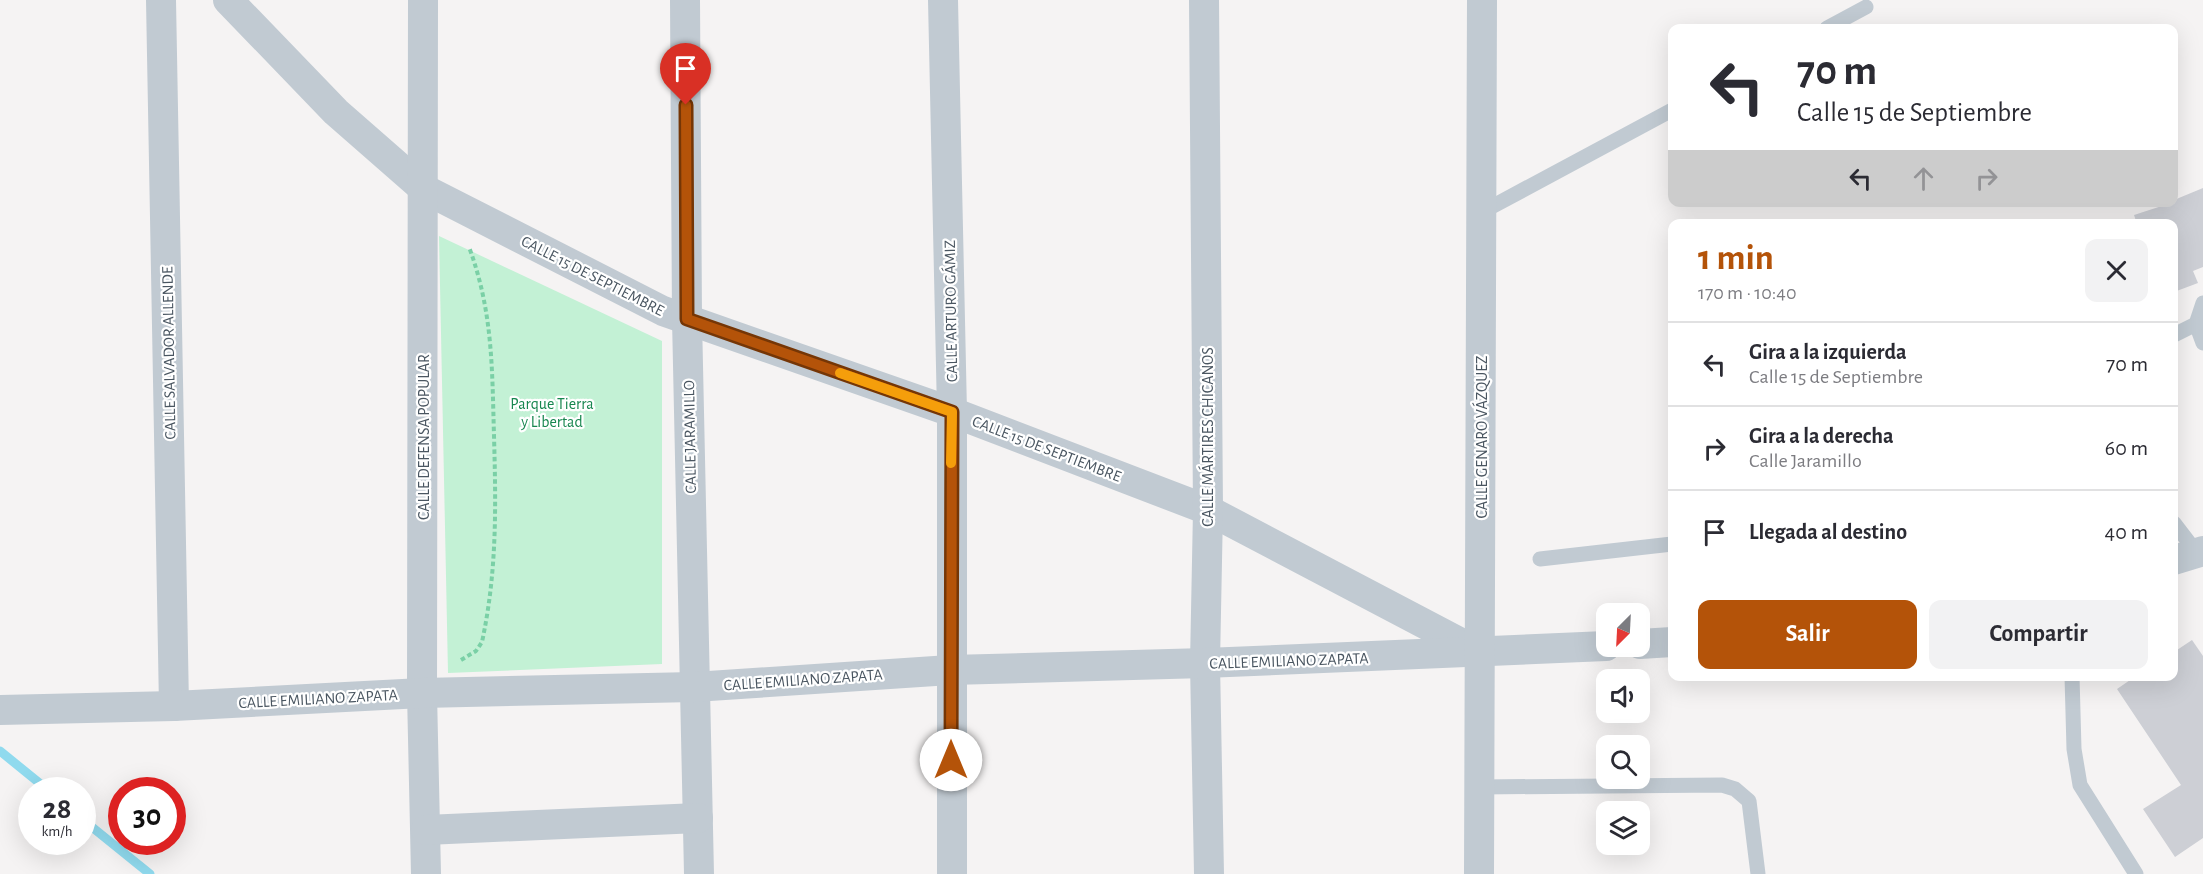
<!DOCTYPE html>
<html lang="es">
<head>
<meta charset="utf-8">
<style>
  body { margin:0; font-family:"Alegreya Sans",sans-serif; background:#f2f2f3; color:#2b2b33; height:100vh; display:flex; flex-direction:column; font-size:22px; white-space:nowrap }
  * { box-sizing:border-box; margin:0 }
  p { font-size:20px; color:#7c7c81 }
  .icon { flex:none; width:33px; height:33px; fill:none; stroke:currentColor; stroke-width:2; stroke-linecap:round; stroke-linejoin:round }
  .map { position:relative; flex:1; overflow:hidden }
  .sheet { position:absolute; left:1668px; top:219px; width:510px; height:462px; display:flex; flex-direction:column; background:#fff; border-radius:12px; box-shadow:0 6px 24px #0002 }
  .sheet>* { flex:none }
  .guide { position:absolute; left:1668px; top:24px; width:510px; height:183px; border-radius:12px; box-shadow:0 6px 24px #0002; background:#fff; color:#2b2b33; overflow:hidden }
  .needle { width:39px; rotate:204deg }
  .tools { position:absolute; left:1596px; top:603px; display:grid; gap:12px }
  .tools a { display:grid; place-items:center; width:54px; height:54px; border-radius:12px; background:#fff; box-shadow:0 6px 24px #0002; font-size:30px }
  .speed { position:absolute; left:18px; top:777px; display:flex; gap:12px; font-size:30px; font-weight:700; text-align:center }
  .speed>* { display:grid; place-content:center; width:78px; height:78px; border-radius:50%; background:#fff; box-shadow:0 6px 24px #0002; line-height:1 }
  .speed small { font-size:15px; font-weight:400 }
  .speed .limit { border:9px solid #d22; background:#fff; color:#111 }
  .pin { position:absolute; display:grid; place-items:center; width:51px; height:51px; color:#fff; margin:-62px -26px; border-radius:50% 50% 50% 0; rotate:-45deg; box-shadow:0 0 6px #0007 }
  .pin .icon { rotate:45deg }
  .me { position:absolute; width:66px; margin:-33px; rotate:0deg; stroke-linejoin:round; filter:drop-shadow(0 0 4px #0008) }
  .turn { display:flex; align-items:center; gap:21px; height:126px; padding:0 30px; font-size:27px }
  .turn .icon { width:78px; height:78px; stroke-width:2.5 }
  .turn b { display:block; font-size:42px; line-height:51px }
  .lanes { display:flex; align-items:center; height:57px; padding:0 30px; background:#0003; justify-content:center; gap:30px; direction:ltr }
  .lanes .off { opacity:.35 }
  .round { display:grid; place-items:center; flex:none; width:63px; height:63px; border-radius:12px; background:#f2f2f3 }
  .headline { display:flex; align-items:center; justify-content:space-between; height:102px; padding:0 30px }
  h1 { font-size:36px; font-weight:700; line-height:45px; color:#b45309 }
  .button { display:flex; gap:12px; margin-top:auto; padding:12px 30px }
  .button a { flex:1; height:69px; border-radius:12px; background:#b45309; color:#fff; font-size:24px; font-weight:700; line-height:69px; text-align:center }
  .button a+a { background:#f2f2f3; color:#2b2b33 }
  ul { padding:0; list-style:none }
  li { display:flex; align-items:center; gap:18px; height:84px; padding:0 30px; border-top:2px solid #e1e1e2 }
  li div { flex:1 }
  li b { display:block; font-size:22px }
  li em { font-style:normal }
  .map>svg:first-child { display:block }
  .green { fill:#c3f1d5 }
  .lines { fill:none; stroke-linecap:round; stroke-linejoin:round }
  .stream { stroke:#90daee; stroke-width:9 }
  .building { fill:#cdcfd5 }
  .path { stroke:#7ad0a6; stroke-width:4; stroke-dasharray:4.5 3; stroke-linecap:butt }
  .service { stroke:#c1cad2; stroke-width:15 }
  .minor { stroke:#c1cad2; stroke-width:30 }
  .route-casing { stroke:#753606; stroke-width:15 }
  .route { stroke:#b45309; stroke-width:10 }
  .slow { stroke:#f59e0b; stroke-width:10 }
  .labels { text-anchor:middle; stroke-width:4.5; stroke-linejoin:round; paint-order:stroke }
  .street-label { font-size:16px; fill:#4a5661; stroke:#fff }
  .park-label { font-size:16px; fill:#17864f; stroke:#fff }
</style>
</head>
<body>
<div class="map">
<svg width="2203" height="874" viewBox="0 0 2203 874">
  <rect width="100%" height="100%" fill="#f5f3f3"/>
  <polygon class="green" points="439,236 662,341 662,664 448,673"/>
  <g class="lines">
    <g class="stream">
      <polyline points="0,751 48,790"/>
      <polyline points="82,819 150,874"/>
    </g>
  </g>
  <g class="building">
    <polygon points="2203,188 2203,267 2193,271 2198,283 2174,292 2174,224 2137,224 2134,215 2174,202 2174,200"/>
    <polygon points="2192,640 2203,656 2203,838 2175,857 2143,809 2181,785 2117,689 2136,676 2174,676 2174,652"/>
  </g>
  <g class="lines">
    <path class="path" d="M 461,660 L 476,651 L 482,642 C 497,572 496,507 494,436 C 492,368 493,312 469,247"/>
    <g class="service">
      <polyline points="1827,28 1866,7"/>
      <polyline points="1482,212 1672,110"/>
      <polyline points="2203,303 2196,324 2203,343"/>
      <polyline points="2174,335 2196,324"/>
      <polyline points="2174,523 2197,553"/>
      <polyline points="1540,559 1672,544"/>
      <polyline points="2072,676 2074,749 2080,785 2136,874"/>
      <polyline points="1480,787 1722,785 1735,789 1749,801 1758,874"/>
    </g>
    <g class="minor">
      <polyline points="161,0 174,706"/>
      <polyline points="228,0 336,112 424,189 663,311 952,412 1208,510 1480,653"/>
      <polyline points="423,0 422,693 426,874"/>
      <polyline points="685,0 687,319 699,874"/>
      <polyline points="943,0 952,412 952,874"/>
      <polyline points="1204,0 1208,510 1205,663 1209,874"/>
      <polyline points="2174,560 2203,551"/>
      <polyline points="1640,644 1672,642"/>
      <polyline points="0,710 174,706 422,693 694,687 950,670 1205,663 1606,646"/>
      <polyline points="426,830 698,818"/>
      <polyline points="1479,874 1482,0"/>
    </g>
  </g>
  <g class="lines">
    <defs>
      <polyline id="route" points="686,105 687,319 952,412 951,760"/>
    </defs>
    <use href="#route" class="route-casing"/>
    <use href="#route" class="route"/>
    <polyline class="slow" points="840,373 952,412 951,463"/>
  </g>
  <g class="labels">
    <g class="street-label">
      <text transform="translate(593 275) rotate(27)" y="6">CALLE 15 DE SEPTIEMBRE</text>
      <text transform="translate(950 311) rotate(-91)" y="6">CALLE ARTURO GÁMIZ</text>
      <text transform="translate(168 353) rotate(-91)" y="6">CALLE SALVADOR ALLENDE</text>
      <text transform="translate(423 437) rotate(-90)" y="6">CALLE DEFENSA POPULAR</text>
      <text transform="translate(689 437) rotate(-91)" y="6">CALLE JARAMILLO</text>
      <text transform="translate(1207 437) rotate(-90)" y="6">CALLE MÁRTIRES CHICANOS</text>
      <text transform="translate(1481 437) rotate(-90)" y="6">CALLE GENARO VÁZQUEZ</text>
      <text transform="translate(1047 448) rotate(21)" y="6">CALLE 15 DE SEPTIEMBRE</text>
      <text transform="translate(1289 660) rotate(-2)" y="6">CALLE EMILIANO ZAPATA</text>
      <text transform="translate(803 679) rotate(-4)" y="6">CALLE EMILIANO ZAPATA</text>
      <text transform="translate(318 698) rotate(-3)" y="6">CALLE EMILIANO ZAPATA</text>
    </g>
    <g class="park-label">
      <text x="552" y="409">Parque Tierra<tspan x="552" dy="18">y Libertad</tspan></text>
    </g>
  </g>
</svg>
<div class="tools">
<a><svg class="needle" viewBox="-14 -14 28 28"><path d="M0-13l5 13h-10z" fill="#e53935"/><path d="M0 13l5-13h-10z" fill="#7c7c81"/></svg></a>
<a><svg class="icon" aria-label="sound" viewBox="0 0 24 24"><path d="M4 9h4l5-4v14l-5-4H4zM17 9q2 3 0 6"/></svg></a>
<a><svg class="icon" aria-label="search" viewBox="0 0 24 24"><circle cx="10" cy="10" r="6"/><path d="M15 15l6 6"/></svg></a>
<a><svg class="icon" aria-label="layers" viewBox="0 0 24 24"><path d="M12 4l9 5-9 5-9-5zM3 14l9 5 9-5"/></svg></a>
</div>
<div class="speed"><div>28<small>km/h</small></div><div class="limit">30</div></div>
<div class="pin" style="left:686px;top:105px;background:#d93025"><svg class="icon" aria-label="arrive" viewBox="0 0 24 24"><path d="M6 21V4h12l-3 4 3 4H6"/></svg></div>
<svg class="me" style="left:951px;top:760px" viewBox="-20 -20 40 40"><circle r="19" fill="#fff"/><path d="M0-13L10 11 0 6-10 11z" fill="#b45309"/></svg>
<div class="guide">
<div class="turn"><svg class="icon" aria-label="left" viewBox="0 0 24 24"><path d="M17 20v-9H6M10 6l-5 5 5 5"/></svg><div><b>70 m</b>Calle 15 de Septiembre</div></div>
<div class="lanes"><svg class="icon" aria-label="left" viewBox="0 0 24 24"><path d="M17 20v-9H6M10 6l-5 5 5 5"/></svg><svg class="icon off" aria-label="ahead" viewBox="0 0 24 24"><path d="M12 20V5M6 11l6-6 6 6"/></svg><svg class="icon off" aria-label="right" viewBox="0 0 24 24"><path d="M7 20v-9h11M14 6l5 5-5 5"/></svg></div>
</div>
<section class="sheet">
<div class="headline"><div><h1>1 min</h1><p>170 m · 10:40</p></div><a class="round"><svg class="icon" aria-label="close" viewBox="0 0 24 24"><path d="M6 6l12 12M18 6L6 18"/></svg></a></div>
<ul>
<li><svg class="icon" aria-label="left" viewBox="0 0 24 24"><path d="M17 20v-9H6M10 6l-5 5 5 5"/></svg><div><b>Gira a la izquierda</b><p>Calle 15 de Septiembre</p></div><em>70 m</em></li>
<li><svg class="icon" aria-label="right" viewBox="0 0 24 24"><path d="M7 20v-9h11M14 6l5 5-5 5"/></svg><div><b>Gira a la derecha</b><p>Calle Jaramillo</p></div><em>60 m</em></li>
<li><svg class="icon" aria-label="arrive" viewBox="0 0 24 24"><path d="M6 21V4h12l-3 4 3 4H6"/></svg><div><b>Llegada al destino</b></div><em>40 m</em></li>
</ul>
<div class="button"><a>Salir</a><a>Compartir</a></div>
</section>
</div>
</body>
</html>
